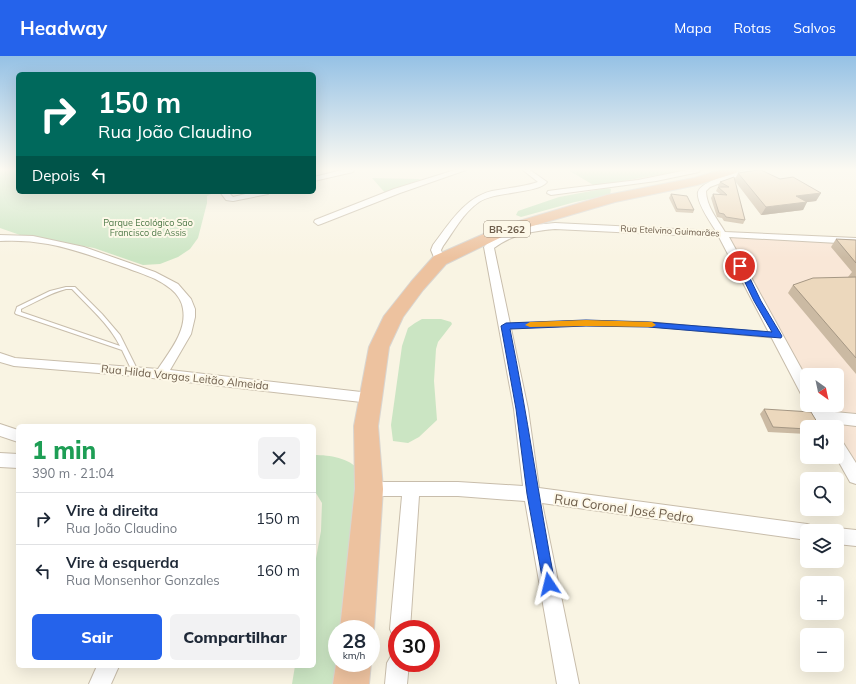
<!DOCTYPE html>
<html lang="pt">
<head>
<meta charset="utf-8">
<style>
  body { margin:0; font-family:Mulish,sans-serif; background:#f2f2f3; color:#1f2937; height:100vh; display:flex; flex-direction:column; font-size:15px; white-space:nowrap }
  * { box-sizing:border-box; margin:0 }
  p { font-size:13px; color:#747a83 }
  .icon { flex:none; width:22px; height:22px; fill:none; stroke:currentColor; stroke-width:2; stroke-linecap:round; stroke-linejoin:round }
  .map { position:relative; flex:1; overflow:hidden }
  .sheet { position:absolute; left:16px; top:368px; width:300px; height:244px; display:flex; flex-direction:column; background:#fff; border-radius:6px; box-shadow:0 4px 16px #0002 }
  .sheet>* { flex:none }
  .top-card { position:absolute; left:16px; top:16px; width:300px; height:122px; border-radius:6px; box-shadow:0 4px 16px #0002; background:#00695c; color:#fff; overflow:hidden }
  .needle { width:26px; rotate:147deg }
  .controls { position:absolute; left:800px; top:312px; display:grid; gap:8px }
  .controls a { display:grid; place-items:center; width:44px; height:44px; border-radius:6px; background:#fff; box-shadow:0 4px 16px #0002; font-size:20px }
  .speed { position:absolute; left:328px; top:564px; display:flex; gap:8px; font-size:20px; font-weight:700; text-align:center }
  .speed>* { display:grid; place-content:center; width:52px; height:52px; border-radius:50%; background:#fff; box-shadow:0 4px 16px #0002; line-height:1 }
  .speed small { font-size:10px; font-weight:400 }
  .speed .limit { border:6px solid #d22; background:#fff; color:#111 }
  .pin { position:absolute; display:grid; place-items:center; width:34px; height:34px; color:#fff; margin:-17px; border:2px solid #fff; border-radius:50%; box-shadow:0 1px 4px #0007 }
  .me { position:absolute; width:44px; margin:-22px; rotate:350deg; stroke-linejoin:round; filter:drop-shadow(0 0 3px #0008) }
  .turn { display:flex; align-items:center; gap:14px; height:84px; padding:0 16px; font-size:18px }
  .turn .icon { width:52px; height:52px; stroke-width:2.5 }
  .turn b { display:block; font-size:28px; line-height:34px }
  .then { display:flex; align-items:center; height:38px; padding:0 16px; background:#0003; gap:8px; font-size:15px }
  .round { display:grid; place-items:center; flex:none; width:42px; height:42px; border-radius:6px; background:#f2f2f3 }
  .summary { display:flex; align-items:center; justify-content:space-between; height:68px; padding:0 16px }
  h1 { font-size:24px; font-weight:800; line-height:30px; color:#1e9e55 }
  .primary-button { display:flex; gap:8px; margin-top:auto; padding:8px 16px }
  .primary-button a { flex:1; height:46px; border-radius:6px; background:#2563eb; color:#fff; font-size:16px; font-weight:800; line-height:46px; text-align:center }
  .primary-button a+a { background:#f2f2f3; color:#1f2937 }
  ul { padding:0; list-style:none }
  li { display:flex; align-items:center; gap:12px; height:52px; padding:0 16px; border-top:1px solid #e0e1e3 }
  li div { flex:1 }
  li b { display:block; font-size:15px }
  li em { font-style:normal }
  header { display:flex; align-items:center; gap:24px; box-sizing:border-box; height:56px; padding:0 20px; background:#2563eb; color:#fff }
  header strong { font-size:19px }
  nav { display:flex; gap:22px; margin-inline-start:auto; font-size:14px }
  .map>svg:first-child { display:block }
  .commercial { fill:#f9e7d7 }
  .green { fill:#cbe5c3 }
  .lines { fill:none; stroke-linecap:round; stroke-linejoin:round }
  .lane-casing { stroke:#c8bdab; stroke-width:2 }
  .street-casing { stroke:#c8bdab; stroke-width:2 }
  .highway-casing { stroke:#d9d5d0; stroke-width:2 }
  .lane { fill:#fff; fill-rule:evenodd }
  .street { fill:#fff; fill-rule:evenodd }
  .highway { fill:#edc29f; fill-rule:evenodd }
  .wall { fill:#cbbaa3 }
  .shaded-wall { fill:#a59784 }
  .building { fill:#ecd8bd; stroke:#a59784 }
  .route { fill:#2563eb; stroke:#184099 }
  .slow { fill:#f59e0b }
  .labels { text-anchor:middle; stroke-width:4; stroke-linejoin:round; paint-order:stroke }
  .far-park-label { font-size:9px; fill:#4e7948; stroke:#fdf8e8 }
  .far-street-label { font-size:9px; fill:#6e5e4c; stroke:#fdf8e8 }
  .shield { fill:#fdf8e8; stroke:#998c7b; stroke-width:1 }
  .shield-label { font-size:10px; font-weight:bold; fill:#6e5e4c }
  .street-label { font-size:11px; fill:#6e5e4c; stroke:#fdf8e8 }
  .near-street-label { font-size:13px; fill:#6e5e4c; stroke:#fdf8e8 }
</style>
</head>
<body>
<header>
<strong>Headway</strong>
<nav><a>Mapa</a><a>Rotas</a><a>Salvos</a></nav>
</header>
<div class="map">
<svg width="856" height="628" viewBox="0 0 856 628">
  <rect width="100%" height="100%" fill="#f9f4e3"/>
  <polygon class="commercial" points="722,178 856,185 856,421 837,389 837,371 826,371 814,349 837,349 837,319 807,319 807,336"/>
  <g class="green">
    <polygon points="0,114 18,114 18,136 215,136 207,140 207,147 198,182 190,193 178,201 160,208 143,209 94,192 20,179 0,172"/>
    <polygon points="568,114 686,114 595,130"/>
    <polygon points="372,122 421,123 387,139"/>
    <polygon points="607,132 611,133 610,139 575,146 521,161 516,159 518,155 559,141"/>
    <polygon points="422,263 441,263 451,266 452,268 438,286 436,293 434,325 437,364 419,381 408,387 393,385 391,369 402,290 408,272 415,267"/>
    <path d="M 314,399 C 330,399 349,402 359,414 L 348,573 L 337,573 L 337,607 L 341,628 L 292,628 L 295,610 L 314,610 L 314,513 L 321,475 L 322,447 L 314,434 Z"/>
  </g>
  <g class="lines">
    <defs>
      <g id="lane">
        <path d="M 66,231 L 75,231 L 102,258 L 120,279 L 138,315 L 137,317 L 133,317 L 122,294 L 16,258 L 15,257 L 17,251 L 50,235 ZM 66,233 L 72,233 C 89,251 109,268 120,290 L 21,256 L 21,253 C 36,246 50,237 66,233 Z"/>
        <polygon points="587,265 648,266 778,278 781,280 778,282 648,270 587,269 506,272 503,270 506,268"/>
      </g>
      <g id="street">
        <polygon points="342,114 354,114 353,116 314,125 314,121"/>
        <polygon points="455,114 466,114 400,137 321,168 318,169 314,166 315,164 394,133"/>
        <path d="M 523,114 L 530,114 L 547,126 C 537,138 495,135 479,146 C 463,157 454,175 443,190 L 441,194 L 445,204 L 444,206 L 436,206 L 431,194 L 433,189 C 449,168 465,141 492,135 C 507,132 523,131 538,126 Z"/>
        <polygon points="687,114 700,114 699,116 656,125 551,139 547,137 548,135 563,133 638,124"/>
        <path d="M 745,114 L 755,114 L 710,131 L 706,135 C 706,150 718,164 725,176 L 856,182 L 856,188 L 729,181 L 807,323 L 807,341 L 802,340 L 800,336 L 719,181 L 555,173 C 533,175 512,178 494,192 L 528,353 L 539,432 L 807,468 L 813,470 L 815,475 L 807,475 L 807,484 L 542,447 L 579,628 L 557,628 L 525,445 L 458,440 L 419,440 L 410,573 L 397,573 L 397,582 L 393,580 L 390,573 L 402,440 L 369,440 L 363,438 L 361,433 L 363,428 L 369,426 L 458,426 L 523,430 L 514,353 L 484,191 C 500,172 532,169 555,167 L 716,175 C 711,167 696,146 698,136 C 701,125 734,117 745,114 Z"/>
        <polygon points="220,136 228,136 233,141 254,136 269,136 268,138 233,145 226,144"/>
        <path d="M 0,179 L 33,180 L 84,191 L 155,216 L 178,228 L 191,243 L 195,253 L 195,261 L 191,278 L 170,314 L 370,337 L 375,338 L 377,342 L 375,346 L 370,347 L 135,320 L 14,310 L 0,306 L 0,297 L 15,302 L 158,313 C 169,296 187,275 183,253 C 182,245 177,238 171,233 C 158,222 142,218 127,212 C 101,203 75,193 48,188 C 32,185 16,184 0,185 Z"/>
        <polygon points="807,349 821,349 824,355 856,358 856,370 831,367 833,371 819,371"/>
        <polygon points="0,368 18,374 18,386 0,380"/>
        <polygon points="837,383 842,385 856,407 856,428 850,426 836,401"/>
        <polygon points="0,397 18,398 18,412 0,411"/>
        <polygon points="837,472 856,474 856,490 837,488 837,475 830,475"/>
        <polygon points="397,597 397,607 409,607 407,628 385,628 387,607 391,600"/>
        <polygon points="97,610 119,610 111,628 89,628"/>
      </g>
      <g id="highway">
        <polygon points="720,114 738,114 736,117 697,129 615,146 512,176 446,208 423,234 403,261 389,291 382,342 378,370 383,433 374,573 371,580 371,573 340,573 355,433 354,370 369,291 384,260 411,226 434,200 502,170 607,139 694,122"/>
        <polygon points="337,602 337,607 371,607 369,628 333,628"/>
      </g>
    </defs>
    <use href="#lane" class="lane-casing"/>
    <use href="#street" class="street-casing"/>
    <use href="#highway" class="highway-casing"/>
    <use href="#lane" class="lane"/>
    <use href="#street" class="street"/>
    <use href="#highway" class="highway"/>
  </g>
  <g class="wall">
    <polygon points="738,117 780,123 821,137 816,145 807,146 803,154 761,159 735,125 745,164 743,168 724,165 722,162 717,161 711,142 713,138 720,138 716,135 718,131 721,131 718,130 720,126 735,123"/>
    <polygon points="671,138 694,154 693,157 676,156 669,142"/>
    <polygon points="836,183 856,184 856,318 788,237 793,229 848,221 852,216 831,191"/>
    <polygon points="764,353 807,371 807,378 768,376 760,358"/>
  </g>
  <g class="shaded-wall">
    <polygon points="821,137 816,145 792,148 796,140"/>
    <polygon points="807,146 803,154 761,159 766,151"/>
  </g>
  <g class="building">
    <polygon points="758,114 761,114 780,123 793,121 821,137 796,140 807,146 766,151 738,117"/>
    <polygon points="734,121 745,164 726,161 724,158 719,157 713,138 727,139 718,131 729,131 720,126"/>
    <polygon points="671,138 687,140 694,154 677,153"/>
    <polygon points="836,183 856,184 856,207"/>
    <polygon points="856,221 856,302 793,229 813,222"/>
    <polygon points="764,353 811,356 820,371 807,371 807,373 773,371"/>
  </g>
  <linearGradient id="sky" x2="0" y2="1"><stop stop-color="#95c1e5"/><stop offset="0.56" stop-color="#fcfaf2"/><stop offset="1" stop-color="#fcfaf2" stop-opacity="0"/></linearGradient>
  <rect width="856" height="202" fill="url(#sky)"/>
  <path class="route" d="M 738,208 L 743,208 L 744,210 L 761,245 L 782,280 L 781,282 L 648,271 L 586,270 L 510,273 C 527,357 539,443 555,528 L 553,532 L 549,534 L 544,532 L 527,438 L 516,353 L 501,270 L 506,267 L 586,264 L 648,266 L 772,276 L 754,245 L 737,210 Z"/>
  <polygon class="slow" points="586,264 652,266 656,269 652,271 586,270 530,271 525,269 530,266"/>
  <g class="labels">
    <g class="far-park-label">
      <text x="148" y="170">Parque Ecológico São<tspan x="148" dy="10">Francisco de Assis</tspan></text>
    </g>
    <g class="far-street-label">
      <text transform="translate(670 175) rotate(3)" y="3">Rua Etelvino Guimarães</text>
    </g>
    <rect class="shield" x="484" y="165" width="46" height="16" rx="3"/>
    <g class="shield-label">
      <text x="507" y="177">BR-262</text>
    </g>
    <g class="street-label">
      <text transform="translate(185 321) rotate(6)" y="4">Rua Hilda Vargas Leitão Almeida</text>
    </g>
    <g class="near-street-label">
      <text transform="translate(624 452) rotate(8)" y="5">Rua Coronel José Pedro</text>
    </g>
  </g>
</svg>
<div class="controls">
<a><svg class="needle" viewBox="-14 -14 28 28"><path d="M0-13l5 13h-10z" fill="#e53935"/><path d="M0 13l5-13h-10z" fill="#747a83"/></svg></a>
<a><svg class="icon" aria-label="sound" viewBox="0 0 24 24"><path d="M4 9h4l5-4v14l-5-4H4zM17 9q2 3 0 6"/></svg></a>
<a><svg class="icon" aria-label="search" viewBox="0 0 24 24"><circle cx="10" cy="10" r="6"/><path d="M15 15l6 6"/></svg></a>
<a><svg class="icon" aria-label="layers" viewBox="0 0 24 24"><path d="M12 4l9 5-9 5-9-5zM3 14l9 5 9-5"/></svg></a>
<a>+</a>
<a>−</a>
</div>
<div class="speed"><div>28<small>km/h</small></div><div class="limit">30</div></div>
<div class="pin" style="left:740px;top:210px;background:#d93025"><svg class="icon" aria-label="arrive" viewBox="0 0 24 24"><path d="M6 21V4h12l-3 4 3 4H6"/></svg></div>
<svg class="me" style="left:549px;top:528px" viewBox="-20 -20 40 40"><path d="M0-17L14 15 0 8-14 15z" fill="#2563eb" stroke="#fff" stroke-width="4"/></svg>
<div class="top-card">
<div class="turn"><svg class="icon" aria-label="right" viewBox="0 0 24 24"><path d="M7 20v-9h11M14 6l5 5-5 5"/></svg><div><b>150 m</b>Rua João Claudino</div></div>
<div class="then">Depois<svg class="icon" aria-label="left" viewBox="0 0 24 24"><path d="M17 20v-9H6M10 6l-5 5 5 5"/></svg></div>
</div>
<section class="sheet">
<div class="summary"><div><h1>1 min</h1><p>390 m · 21:04</p></div><a class="round"><svg class="icon" aria-label="close" viewBox="0 0 24 24"><path d="M6 6l12 12M18 6L6 18"/></svg></a></div>
<ul>
<li><svg class="icon" aria-label="right" viewBox="0 0 24 24"><path d="M7 20v-9h11M14 6l5 5-5 5"/></svg><div><b>Vire à direita</b><p>Rua João Claudino</p></div><em>150 m</em></li>
<li><svg class="icon" aria-label="left" viewBox="0 0 24 24"><path d="M17 20v-9H6M10 6l-5 5 5 5"/></svg><div><b>Vire à esquerda</b><p>Rua Monsenhor Gonzales</p></div><em>160 m</em></li>
</ul>
<div class="primary-button"><a>Sair</a><a>Compartilhar</a></div>
</section>
</div>
</body>
</html>
